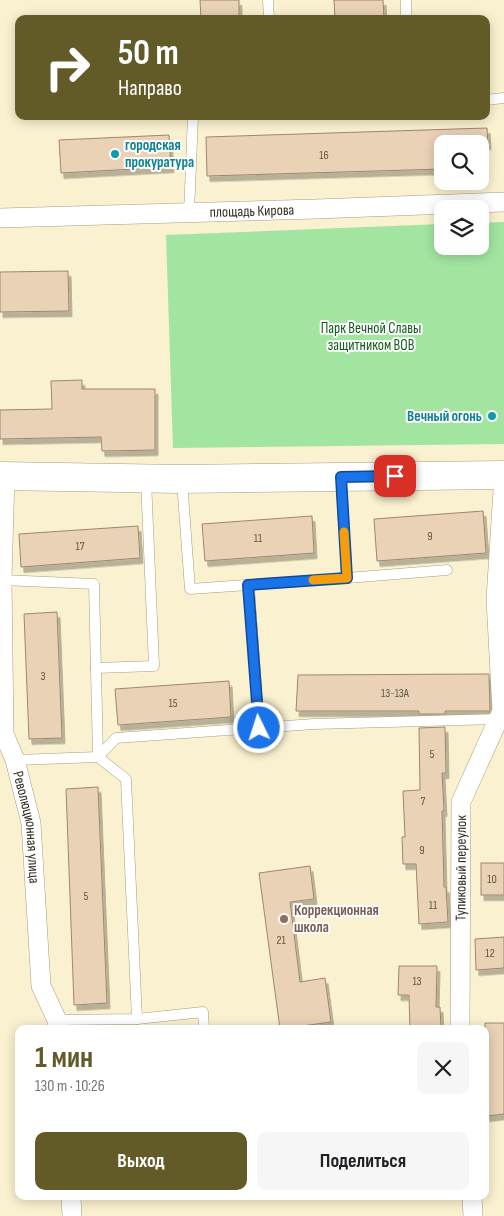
<!DOCTYPE html>
<html lang="ru">
<head>
<meta charset="utf-8">
<style>
  body { margin:0; font-family:"Sofia Sans Condensed",sans-serif; background:#f6f6f6; color:#202124; height:100vh; display:flex; flex-direction:column; font-size:19px; white-space:nowrap }
  * { box-sizing:border-box; margin:0 }
  p { font-size:16px; color:#757577 }
  .icon { flex:none; width:28px; height:28px; fill:none; stroke:currentColor; stroke-width:2; stroke-linecap:round; stroke-linejoin:round }
  .map { position:relative; flex:1; overflow:hidden }
  .panel { position:absolute; left:15px; top:1025px; width:474px; height:175px; display:flex; flex-direction:column; background:#fff; border-radius:10px; box-shadow:0 2px 12px #0003 }
  .panel>* { flex:none }
  .hud { position:absolute; left:15px; top:15px; width:475px; height:105px; border-radius:10px; box-shadow:0 2px 12px #0003; background:#625b28; color:#fff; overflow:hidden }
  .fabs { position:absolute; left:434px; top:135px; display:grid; gap:10px }
  .fabs a { display:grid; place-items:center; width:55px; height:55px; border-radius:10px; background:#fff; box-shadow:0 2px 12px #0003; font-size:25px }
  .pin { position:absolute; display:grid; place-items:center; width:42px; height:42px; color:#fff; margin:-21px; border-radius:10px; box-shadow:0 2px 8px #0006 }
  .me { position:absolute; width:55px; margin:-28px; rotate:356deg; stroke-linejoin:round; filter:drop-shadow(0 0 4px #0008) }
  .turn { display:flex; align-items:center; gap:18px; height:105px; padding:0 20px; font-size:22px }
  .turn .icon { width:65px; height:65px; stroke-width:2.5 }
  .turn b { display:block; font-size:35px; line-height:42px }
  .round { display:grid; place-items:center; flex:none; width:52px; height:52px; border-radius:10px; background:#f6f6f6 }
  .summary { display:flex; align-items:center; justify-content:space-between; height:85px; padding:0 20px }
  h1 { font-size:30px; font-weight:700; line-height:38px; color:#625b28 }
  .action { display:flex; gap:10px; margin-top:auto; padding:10px 20px }
  .action a { flex:1; height:58px; border-radius:10px; background:#625b28; color:#fff; font-size:20px; font-weight:700; line-height:58px; text-align:center }
  .action a+a { background:#f6f6f6; color:#202124 }
  .map>svg:first-child { display:block }
  .green { fill:#a1e5a1 }
  .building { fill:#e9d2b6; stroke:#9d876d; filter:url(#shadow) }
  .lines { fill:none; stroke-linecap:round; stroke-linejoin:round }
  .lane-casing { stroke:#a69e7f; stroke-width:11 }
  .street-casing { stroke:#a69e7f; stroke-width:20 }
  .secondary-casing { stroke:#a69e7f; stroke-width:29 }
  .lane { stroke:#fff; stroke-width:10 }
  .street { stroke:#fff; stroke-width:19 }
  .secondary { stroke:#fff; stroke-width:28 }
  .route-casing { stroke:#114b97; stroke-width:12 }
  .route { stroke:#1a73e8; stroke-width:9 }
  .slow { stroke:#f59e0b; stroke-width:9 }
  .culture-dot { fill:#0f9aa8; stroke:#fefefe; stroke-width:2 }
  .education-dot { fill:#8d6e63; stroke:#fefefe; stroke-width:2 }
  .labels { text-anchor:middle; stroke-width:4; stroke-linejoin:round; paint-order:stroke }
  .number-label { font-size:12px; fill:#5f5746 }
  .culture-label { font-size:15px; font-weight:bold; fill:#0d838f; stroke:#fefefe; text-anchor:start }
  .street-label { font-size:15px; fill:#312e21; stroke:#fefefe }
  .park-label { font-size:15px; fill:#115b19; stroke:#fefefe }
  .education-label { font-size:15px; font-weight:bold; fill:#785e54; stroke:#fefefe; text-anchor:start }
</style>
</head>
<body>
<div class="map">
<svg width="504" height="1216" viewBox="0 0 504 1216">
  <defs>
    <filter id="shadow"><feDropShadow dx="3" dy="5.5" stdDeviation="0" flood-color="#0004"/></filter>
  </defs>
  <rect width="100%" height="100%" fill="#f9f1cf"/>
  <polygon class="green" points="504,222 504,444 173,448 166,235 442,224 442,246 480,246 480,223"/>
  <g class="building">
    <polygon points="200,0 239,0 239,19 201,19"/>
    <polygon points="334,0 383,0 384,19 335,19"/>
    <polygon points="487,128 488,144 442,144 442,169 207,176 206,137"/>
    <polygon points="169,135 171,167 61,173 59,140"/>
    <polygon points="68,271 69,311 0,312 0,272"/>
    <polygon points="82,380 82,389 155,389 155,450 102,451 101,437 0,439 0,410 52,409 51,381"/>
    <polygon points="483,511 486,553 377,561 374,519"/>
    <polygon points="312,516 314,553 205,561 202,524"/>
    <polygon points="138,526 140,558 21,567 19,534"/>
    <polygon points="57,612 62,738 29,739 24,614"/>
    <polygon points="489,674 490,711 445,711 445,714 419,714 419,711 296,711 298,675"/>
    <polygon points="229,681 231,717 118,725 115,689"/>
    <polygon points="445,727 446,773 442,773 444,811 442,811 444,887 446,887 448,922 419,924 416,864 403,864 402,837 405,837 403,791 420,790 419,728"/>
    <polygon points="98,787 107,1003 74,1005 66,789"/>
    <rect x="481" y="863" width="23" height="32"/>
    <polygon points="310,866 314,899 290,902 300,982 325,978 331,1022 280,1029 259,873"/>
    <polygon points="504,937 504,968 476,970 475,939"/>
    <polygon points="399,966 437,966 436,1007 440,1007 441,1029 410,1029 409,995 398,995"/>
    <polygon points="485,1023 504,1023 504,1114 487,1116 485,1092"/>
  </g>
  <g class="lines">
    <defs>
      <g id="lane">
        <polyline points="268,0 269,19"/>
        <polyline points="406,0 406,19"/>
        <polyline points="486,100 504,98"/>
        <polyline points="189,213 193,116"/>
        <polyline points="182,481 190,589 347,578 341,478"/>
        <polyline points="347,578 447,570"/>
        <polyline points="2,580 94,584 98,757 126,779 137,1019"/>
        <polyline points="249,585 259,728"/>
        <polyline points="96,668 154,666 146,480"/>
        <polyline points="15,760 98,757 116,738 314,724 499,719"/>
        <polyline points="57,1020 137,1019 203,1012 204,1029"/>
      </g>
      <g id="street">
        <path id="s1" d="M 0,218 L 316,209 L 504,202"/>
        <path id="s2" d="M 5,476 L 2,580 L 4,734 L 15,760 L 31,823 L 41,986 L 57,1020 L 57,1029"/>
        <path id="s3" d="M 460,1029 L 461,802 L 502,711 L 496,599 L 504,475"/>
        <polyline points="71,1196 72,1216"/>
        <polyline points="472,1196 473,1216"/>
      </g>
      <polyline id="secondary" points="0,476 181,479 504,475"/>
    </defs>
    <use href="#lane" class="lane-casing"/>
    <use href="#street" class="street-casing"/>
    <use href="#secondary" class="secondary-casing"/>
    <use href="#lane" class="lane"/>
    <use href="#street" class="street"/>
    <use href="#secondary" class="secondary"/>
  </g>
  <g class="lines">
    <defs>
      <polyline id="route" points="259,728 248,585 347,578 341,477 395,476"/>
    </defs>
    <use href="#route" class="route-casing"/>
    <use href="#route" class="route"/>
    <polyline class="slow" points="313,580 347,578 344,532"/>
  </g>
  <g class="culture-dot">
    <circle cx="115" cy="154" r="5"/>
    <circle cx="492" cy="416" r="5"/>
  </g>
  <circle class="education-dot" cx="284" cy="919" r="5"/>
  <g class="labels">
    <g class="number-label">
      <text x="324" y="159">16</text>
      <text x="430" y="540">9</text>
      <text x="258" y="542">11</text>
      <text x="80" y="550">17</text>
      <text x="43" y="680">3</text>
      <text x="395" y="697">13-13А</text>
      <text x="173" y="707">15</text>
      <text x="432" y="758">5</text>
      <text x="423" y="805">7</text>
      <text x="422" y="854">9</text>
      <text x="492" y="883">10</text>
      <text x="86" y="900">5</text>
      <text x="433" y="909">11</text>
      <text x="281" y="944">21</text>
      <text x="490" y="957">12</text>
      <text x="417" y="985">13</text>
    </g>
    <g class="culture-label">
      <text x="125" y="150">городская<tspan x="125" dy="17">прокуратура</tspan></text>
      <text x="482" y="421" text-anchor="end">Вечный огонь</text>
    </g>
    <g class="street-label">
      <text dy="5" stroke="none"><textPath href="#s1" startOffset="252">площадь Кирова</textPath></text>
      <text dy="5" stroke="none"><textPath href="#s2" startOffset="355">Революционная улица</textPath></text>
      <text dy="5" stroke="none"><textPath href="#s3" startOffset="161">Тупиковый переулок</textPath></text>
    </g>
    <g class="park-label">
      <text x="371" y="333">Парк Вечной Славы<tspan x="371" dy="17">защитником ВОВ</tspan></text>
    </g>
    <g class="education-label">
      <text x="294" y="915">Коррекционная<tspan x="294" dy="17">школа</tspan></text>
    </g>
  </g>
</svg>
<div class="fabs">
<a><svg class="icon" aria-label="search" viewBox="0 0 24 24"><circle cx="10" cy="10" r="6"/><path d="M15 15l6 6"/></svg></a>
<a><svg class="icon" aria-label="layers" viewBox="0 0 24 24"><path d="M12 4l9 5-9 5-9-5zM3 14l9 5 9-5"/></svg></a>
</div>
<div class="pin" style="left:395px;top:476px;background:#d93025"><svg class="icon" aria-label="arrive" viewBox="0 0 24 24"><path d="M6 21V4h12l-3 4 3 4H6"/></svg></div>
<svg class="me" style="left:259px;top:728px" viewBox="-20 -20 40 40"><circle r="17" fill="#1a73e8" stroke="#fff" stroke-width="3"/><path d="M0-11L8 9 0 5-8 9z" fill="#fff"/></svg>
<div class="hud">
<div class="turn"><svg class="icon" aria-label="right" viewBox="0 0 24 24"><path d="M7 20v-9h11M14 6l5 5-5 5"/></svg><div><b>50 m</b>Направо</div></div>
</div>
<section class="panel">
<div class="summary"><div><h1>1 мин</h1><p>130 m · 10:26</p></div><a class="round"><svg class="icon" aria-label="close" viewBox="0 0 24 24"><path d="M6 6l12 12M18 6L6 18"/></svg></a></div>
<div class="action"><a>Выход</a><a>Поделиться</a></div>
</section>
</div>
</body>
</html>
